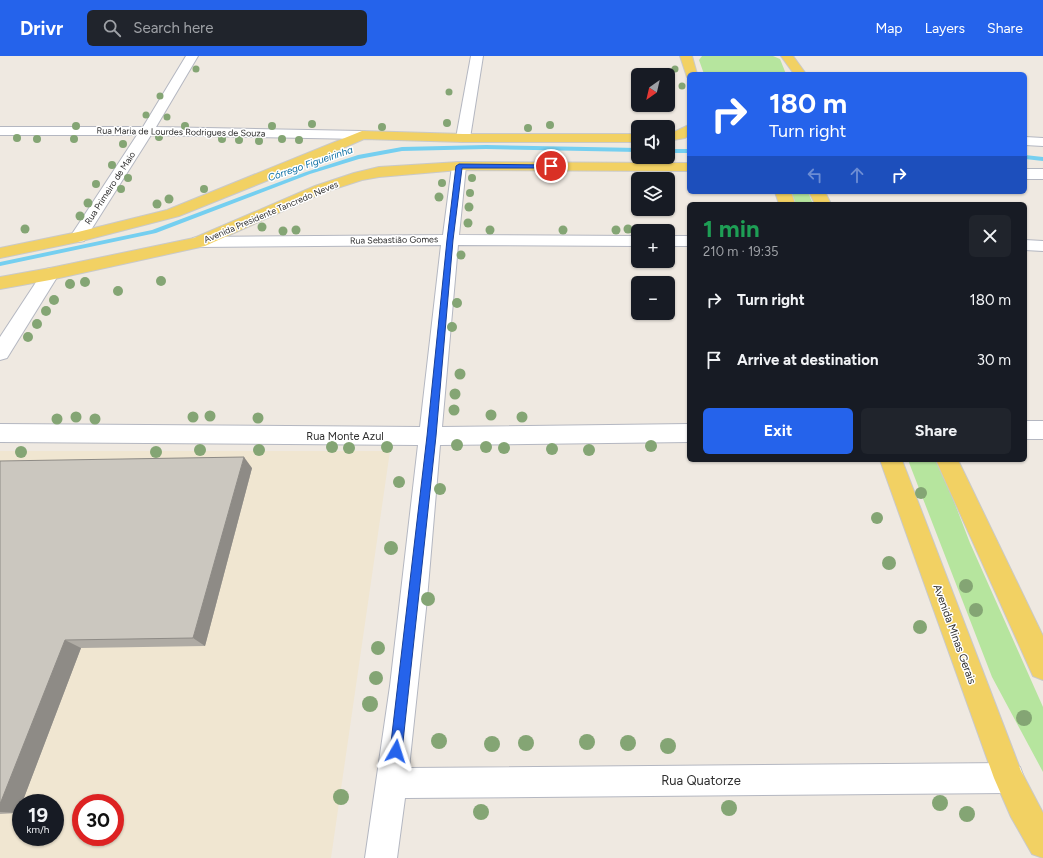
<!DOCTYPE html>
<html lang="en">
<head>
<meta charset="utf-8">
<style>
  body { margin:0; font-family:Figtree,sans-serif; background:#20242c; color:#f1f3f6; height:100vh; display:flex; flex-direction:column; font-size:15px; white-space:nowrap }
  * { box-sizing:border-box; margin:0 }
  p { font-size:13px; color:#9ea1a6 }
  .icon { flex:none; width:22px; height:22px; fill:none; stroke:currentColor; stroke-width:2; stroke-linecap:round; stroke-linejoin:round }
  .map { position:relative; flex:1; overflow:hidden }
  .sheet { position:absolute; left:687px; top:146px; width:340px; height:260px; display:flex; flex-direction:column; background:#171b24; border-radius:6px; box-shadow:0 1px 3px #0004 }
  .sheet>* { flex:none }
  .guide { position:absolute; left:687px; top:16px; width:340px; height:122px; border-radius:6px; box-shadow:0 1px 3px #0004; background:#2563eb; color:#fff; overflow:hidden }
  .needle { width:26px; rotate:214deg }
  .fabs { position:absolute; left:631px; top:12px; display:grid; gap:8px }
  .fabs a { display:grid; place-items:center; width:44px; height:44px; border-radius:6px; background:#171b24; box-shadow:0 1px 3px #0004; font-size:20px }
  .speed { position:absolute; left:12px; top:738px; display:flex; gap:8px; font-size:20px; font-weight:700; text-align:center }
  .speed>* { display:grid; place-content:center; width:52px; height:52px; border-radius:50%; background:#171b24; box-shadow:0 1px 3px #0004; line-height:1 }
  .speed small { font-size:10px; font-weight:400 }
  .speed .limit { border:6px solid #d22; background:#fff; color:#111 }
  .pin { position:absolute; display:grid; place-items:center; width:34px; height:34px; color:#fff; margin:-17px; border:2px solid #fff; border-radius:50%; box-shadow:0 1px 4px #0007 }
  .me { position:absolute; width:44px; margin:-22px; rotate:6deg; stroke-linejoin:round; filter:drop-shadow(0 0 3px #0008) }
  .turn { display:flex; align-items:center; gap:14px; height:84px; padding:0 16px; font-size:18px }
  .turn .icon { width:52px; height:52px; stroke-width:2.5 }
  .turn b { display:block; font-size:28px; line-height:34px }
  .lanes { display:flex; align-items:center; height:38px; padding:0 16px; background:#0003; justify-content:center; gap:20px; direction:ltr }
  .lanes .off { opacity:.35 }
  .round { display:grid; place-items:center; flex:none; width:42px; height:42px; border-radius:6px; background:#20242c }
  .headline { display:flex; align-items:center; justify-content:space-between; height:68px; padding:0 16px }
  h1 { font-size:24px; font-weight:700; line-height:30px; color:#1e9e55 }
  .button { display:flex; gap:8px; margin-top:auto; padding:8px 16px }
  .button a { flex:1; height:46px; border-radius:6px; background:#2563eb; color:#fff; font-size:16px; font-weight:700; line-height:46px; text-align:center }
  .button a+a { background:#20242c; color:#f1f3f6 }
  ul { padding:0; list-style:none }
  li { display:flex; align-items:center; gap:12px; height:60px; padding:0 16px }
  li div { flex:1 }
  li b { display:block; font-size:15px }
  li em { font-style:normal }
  header { display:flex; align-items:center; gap:24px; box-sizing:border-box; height:56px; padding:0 20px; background:#2563eb; color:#fff }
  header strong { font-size:19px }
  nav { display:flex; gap:22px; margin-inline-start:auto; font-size:14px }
  .search { width:280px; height:36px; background:#20242c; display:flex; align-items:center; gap:10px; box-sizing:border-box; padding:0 14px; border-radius:6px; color:#9ea1a6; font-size:15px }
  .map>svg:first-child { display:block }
  .education { fill:#f0e6d1; fill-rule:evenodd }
  .green { fill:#b6e59e }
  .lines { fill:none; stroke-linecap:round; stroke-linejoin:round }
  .stream { fill:#75cff0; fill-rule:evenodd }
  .minor-casing { stroke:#b4b7c1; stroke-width:2 }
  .secondary-casing { stroke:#b4b7c1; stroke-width:2 }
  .primary-casing { stroke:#c9c9c9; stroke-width:2 }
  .minor { fill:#fff; fill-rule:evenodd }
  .secondary { fill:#fff; fill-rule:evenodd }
  .primary { fill:#f2d163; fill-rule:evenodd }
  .tree { fill:#84a574 }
  .wall { fill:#afaba4 }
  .shaded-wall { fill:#8e8b86 }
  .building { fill:#cbc7bf; stroke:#8e8b86 }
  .route { fill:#2563eb; stroke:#184099 }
  .labels { text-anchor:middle; stroke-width:3; stroke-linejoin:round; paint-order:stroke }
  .far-street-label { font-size:9px; fill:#2e2e2e; stroke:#fff }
  .far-water-label { font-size:10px; font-style:italic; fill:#0d6fa3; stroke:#fff }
  .street-label { font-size:11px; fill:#2e2e2e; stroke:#fff }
  .near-street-label { font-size:13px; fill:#2e2e2e; stroke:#fff }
</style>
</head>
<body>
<header>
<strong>Drivr</strong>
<div class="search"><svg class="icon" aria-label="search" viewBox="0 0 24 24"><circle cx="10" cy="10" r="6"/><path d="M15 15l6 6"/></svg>Search here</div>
<nav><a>Map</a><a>Layers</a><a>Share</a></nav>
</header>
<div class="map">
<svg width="1043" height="802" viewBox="0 0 1043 802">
  <rect width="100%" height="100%" fill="#efe9e1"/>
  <path class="education" d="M 0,395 L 390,395 L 331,802 L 0,802 ZM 21,747 L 55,747 L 55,781 L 21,781 ZM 81,747 L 115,747 L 115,781 L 81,781 Z"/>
  <g class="green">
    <polygon points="702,0 773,0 780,3 786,18 704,18 699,4"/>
    <polygon points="791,136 808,136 813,148 796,148"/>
    <polygon points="908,404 938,404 970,487 1043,651 1043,716 992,621"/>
  </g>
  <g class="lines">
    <g class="stream">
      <polygon points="486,89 638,92 638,96 486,93 402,95 359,103 310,118 156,177 0,210 0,206 152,174 306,116 358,99 402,91"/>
      <rect x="668" y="93" width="21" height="4"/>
      <polygon points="1025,99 1043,101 1043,105 1025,103"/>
    </g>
    <defs>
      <g id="minor">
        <polygon points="186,0 198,0 156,71 362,75 367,76 369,79 367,82 362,83 151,79 84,185 78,186 72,185 70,181 137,79 0,79 0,71 143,71"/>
        <polygon points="471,0 483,0 470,82 468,85 463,86 458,85 456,82"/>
        <polygon points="459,106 464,107 466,110 459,179 638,180 638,190 458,189 442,371 689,368 689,386 440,389 427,543 409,712 1009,707 1020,711 1024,722 1020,733 1009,737 405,742 397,802 365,802 390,630 418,389 0,386 0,368 420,371 441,189 199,191 193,190 191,186 193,182 199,181 443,179 452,110 454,107"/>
        <rect x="668" y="180" width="21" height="10"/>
        <polygon points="1025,184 1043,185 1043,195 1025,194"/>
        <polygon points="50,212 56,214 59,218 7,302 0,304 0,281 44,214"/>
        <rect x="1025" y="365" width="18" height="18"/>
      </g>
      <g id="secondary">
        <polygon points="1025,81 1043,82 1043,90 1025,89"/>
        <rect x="1025" y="113" width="18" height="10"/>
      </g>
      <g id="primary">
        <polygon points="680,0 692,0 697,18 689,18 689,21 687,21"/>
        <polygon points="781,0 793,0 806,18 794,18"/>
        <polygon points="689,69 689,79 685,82 668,85 668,77 676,75"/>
        <polygon points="362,75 463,78 638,78 638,86 463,86 364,83 281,119 179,160 78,186 0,202 0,192 78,176 167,154"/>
        <polygon points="459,106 689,107 689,115 459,114 379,121 362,124 325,136 205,190 50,224 0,233 0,221 50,212 194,182 315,130 354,117 379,111"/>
        <polygon points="775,136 791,136 795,148 779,148"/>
        <polygon points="809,136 825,136 831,148 815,148"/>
        <polygon points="880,404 902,404 1021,715 1043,757 1043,802 1032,798 1011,761 994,722"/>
        <polygon points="936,404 958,404 1043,580 1043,624 1033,620"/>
      </g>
    </defs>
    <use href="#minor" class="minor-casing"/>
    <use href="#secondary" class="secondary-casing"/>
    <use href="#primary" class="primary-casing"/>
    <use href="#minor" class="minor"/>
    <use href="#secondary" class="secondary"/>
    <use href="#primary" class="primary"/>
  </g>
  <g class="tree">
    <circle cx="196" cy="13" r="3.5"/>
    <circle cx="675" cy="13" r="3.5"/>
    <circle cx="682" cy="30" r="3.5"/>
    <circle cx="449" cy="36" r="3.5"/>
    <circle cx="160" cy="40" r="3.5"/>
    <circle cx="146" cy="59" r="3.5"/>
    <circle cx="167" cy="61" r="3.5"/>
    <circle cx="447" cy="67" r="4"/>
    <circle cx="312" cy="68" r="4"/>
    <circle cx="550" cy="69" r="4"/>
    <circle cx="76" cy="70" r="4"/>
    <circle cx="185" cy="70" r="4"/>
    <circle cx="272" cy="70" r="4"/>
    <circle cx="382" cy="71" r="4"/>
    <circle cx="528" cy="72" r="4"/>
    <circle cx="159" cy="81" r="4"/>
    <circle cx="17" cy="82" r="4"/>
    <circle cx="37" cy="83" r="4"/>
    <circle cx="74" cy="83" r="4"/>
    <circle cx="222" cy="83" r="4"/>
    <circle cx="282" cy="83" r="4"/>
    <circle cx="239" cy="84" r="4"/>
    <circle cx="299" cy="84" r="4"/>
    <circle cx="259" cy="85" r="4"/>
    <circle cx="123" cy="88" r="4"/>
    <circle cx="112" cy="109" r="4"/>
    <circle cx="128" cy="122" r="4"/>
    <circle cx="472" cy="122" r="4"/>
    <circle cx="442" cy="127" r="4"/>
    <circle cx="96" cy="128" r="4"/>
    <circle cx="121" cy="133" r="4"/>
    <circle cx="204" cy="133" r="4"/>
    <circle cx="470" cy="137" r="4"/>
    <circle cx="439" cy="141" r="4.5"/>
    <circle cx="169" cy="143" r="4.5"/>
    <circle cx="88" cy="147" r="4.5"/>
    <circle cx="157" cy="148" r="4.5"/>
    <circle cx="469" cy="151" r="4.5"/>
    <circle cx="80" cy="160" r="4.5"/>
    <circle cx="468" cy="167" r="4.5"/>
    <circle cx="262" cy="171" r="4.5"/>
    <circle cx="25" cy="173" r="4.5"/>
    <circle cx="628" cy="173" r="4.5"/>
    <circle cx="296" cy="174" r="4.5"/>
    <circle cx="490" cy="174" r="4.5"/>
    <circle cx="563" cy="174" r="4.5"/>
    <circle cx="616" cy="174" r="4.5"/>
    <circle cx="283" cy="175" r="4.5"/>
    <circle cx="461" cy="199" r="4.5"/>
    <circle cx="161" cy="225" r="5"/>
    <circle cx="85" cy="226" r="5"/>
    <circle cx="70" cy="228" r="5"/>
    <circle cx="118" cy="235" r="5"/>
    <circle cx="54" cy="244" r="5"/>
    <circle cx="457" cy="247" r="5"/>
    <circle cx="46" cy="255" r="5"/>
    <circle cx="37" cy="268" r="5"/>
    <circle cx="452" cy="271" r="5"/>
    <circle cx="28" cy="281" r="5"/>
    <circle cx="460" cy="318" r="5.5"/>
    <circle cx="455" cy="338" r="5.5"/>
    <circle cx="454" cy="354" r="5.5"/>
    <circle cx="491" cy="359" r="5.5"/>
    <circle cx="210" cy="360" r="5.5"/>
    <circle cx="76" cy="361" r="5.5"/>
    <circle cx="193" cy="361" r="5.5"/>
    <circle cx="522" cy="361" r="5.5"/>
    <circle cx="258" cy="362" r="5.5"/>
    <circle cx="57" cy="363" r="5.5"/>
    <circle cx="95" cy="363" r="5.5"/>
    <circle cx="457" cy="389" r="6"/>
    <circle cx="651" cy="390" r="6"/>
    <circle cx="332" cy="391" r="6"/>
    <circle cx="387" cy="391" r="6"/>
    <circle cx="486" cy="391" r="6"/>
    <circle cx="349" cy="392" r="6"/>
    <circle cx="504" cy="392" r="6"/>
    <circle cx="552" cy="393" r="6"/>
    <circle cx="200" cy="394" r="6"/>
    <circle cx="259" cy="394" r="6"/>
    <circle cx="589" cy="394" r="6"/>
    <circle cx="21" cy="396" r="6"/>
    <circle cx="156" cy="396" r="6"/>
    <circle cx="399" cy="426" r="6"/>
    <circle cx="440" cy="433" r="6"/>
    <circle cx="921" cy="437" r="6"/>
    <circle cx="877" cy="462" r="6"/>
    <circle cx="391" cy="492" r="7"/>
    <circle cx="889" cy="507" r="7"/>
    <circle cx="966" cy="530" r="7"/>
    <circle cx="428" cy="543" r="7"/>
    <circle cx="976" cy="554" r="7"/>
    <circle cx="920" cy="571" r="7"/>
    <circle cx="378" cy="592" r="7"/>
    <circle cx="376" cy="622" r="7"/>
    <circle cx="370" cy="648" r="8"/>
    <circle cx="1024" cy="662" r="8"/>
    <circle cx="439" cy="685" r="8"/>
    <circle cx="587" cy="686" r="8"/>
    <circle cx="526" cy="687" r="8"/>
    <circle cx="628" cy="687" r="8"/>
    <circle cx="492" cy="688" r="8"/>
    <circle cx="668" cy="690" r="8"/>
    <circle cx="341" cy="741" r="8"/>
    <circle cx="940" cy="747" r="8"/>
    <circle cx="729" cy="752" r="8"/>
    <circle cx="481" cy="756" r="8"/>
    <circle cx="967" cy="758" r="8"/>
  </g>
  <polygon class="wall" points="0,405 252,412 205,590 81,592 22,747 21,747 18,757 0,758"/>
  <g class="shaded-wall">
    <polygon points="244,401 252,412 205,590 193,582"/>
    <polygon points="65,584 81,592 22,747 21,747 21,750 18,757 0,756 0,748"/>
  </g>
  <polygon class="building" points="244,401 193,582 65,584 0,748 0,405"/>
  <polygon class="route" points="459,108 551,109 554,110 551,112 462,112 453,184 436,380 402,695 401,699 396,701 392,699 390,695 427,380 447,184 456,110"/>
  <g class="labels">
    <g class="far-street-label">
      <text transform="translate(181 76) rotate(1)" y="3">Rua Maria de Lourdes Rodrigues de Souza</text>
      <text transform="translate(110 132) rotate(-57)" y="3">Rua Primeiro de Maio</text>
      <text transform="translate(271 156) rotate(-23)" y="3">Avenida Presidente Tancredo Neves</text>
      <text transform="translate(394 184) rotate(-1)" y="3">Rua Sebastião Gomes</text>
    </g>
    <g class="far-water-label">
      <text transform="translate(310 107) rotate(-19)" y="4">Córrego Figueirinha</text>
    </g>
    <g class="street-label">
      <text x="345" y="384">Rua Monte Azul</text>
      <text transform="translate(955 578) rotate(70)" y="4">Avenida Minas Gerais</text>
    </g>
    <g class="near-street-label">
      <text x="701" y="729">Rua Quatorze</text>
    </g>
  </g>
</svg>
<div class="fabs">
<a><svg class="needle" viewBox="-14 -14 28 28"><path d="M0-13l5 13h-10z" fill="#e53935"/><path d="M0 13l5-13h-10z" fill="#9ea1a6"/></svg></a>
<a><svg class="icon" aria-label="sound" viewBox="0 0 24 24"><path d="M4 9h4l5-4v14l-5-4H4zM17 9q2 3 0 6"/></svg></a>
<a><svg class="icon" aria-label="layers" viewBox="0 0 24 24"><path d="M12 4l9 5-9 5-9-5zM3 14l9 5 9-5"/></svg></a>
<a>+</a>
<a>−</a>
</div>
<div class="speed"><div>19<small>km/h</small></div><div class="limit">30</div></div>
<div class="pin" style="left:551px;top:110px;background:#d93025"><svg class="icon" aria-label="arrive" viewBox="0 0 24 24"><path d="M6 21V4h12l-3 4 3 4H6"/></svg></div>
<svg class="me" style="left:396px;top:695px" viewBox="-20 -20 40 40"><path d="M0-17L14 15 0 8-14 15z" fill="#2563eb" stroke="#fff" stroke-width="4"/></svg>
<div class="guide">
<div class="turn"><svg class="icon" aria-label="right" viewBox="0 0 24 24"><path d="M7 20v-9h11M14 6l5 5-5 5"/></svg><div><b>180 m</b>Turn right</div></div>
<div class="lanes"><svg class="icon off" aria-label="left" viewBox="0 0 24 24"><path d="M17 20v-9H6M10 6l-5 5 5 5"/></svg><svg class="icon off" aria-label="ahead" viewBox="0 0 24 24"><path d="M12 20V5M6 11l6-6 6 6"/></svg><svg class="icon" aria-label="right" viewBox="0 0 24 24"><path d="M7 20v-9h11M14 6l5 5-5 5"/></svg></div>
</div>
<section class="sheet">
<div class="headline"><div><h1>1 min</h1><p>210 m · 19:35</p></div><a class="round"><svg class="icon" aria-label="close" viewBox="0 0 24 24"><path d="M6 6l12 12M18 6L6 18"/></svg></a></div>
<ul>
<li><svg class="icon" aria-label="right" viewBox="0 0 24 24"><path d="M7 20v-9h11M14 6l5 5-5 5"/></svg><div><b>Turn right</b></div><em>180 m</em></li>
<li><svg class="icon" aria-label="arrive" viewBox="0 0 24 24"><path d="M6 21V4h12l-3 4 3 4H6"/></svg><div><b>Arrive at destination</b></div><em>30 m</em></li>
</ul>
<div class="button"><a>Exit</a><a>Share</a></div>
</section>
</div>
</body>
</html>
